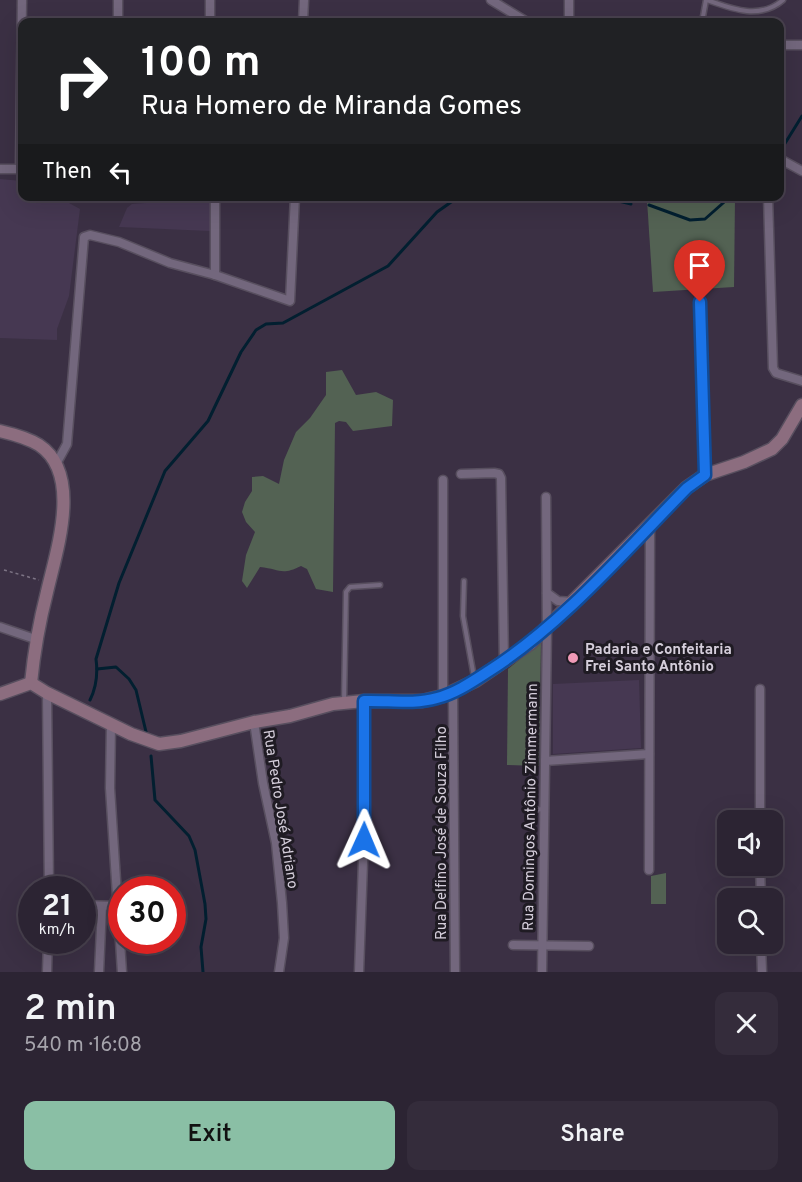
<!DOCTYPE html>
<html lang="en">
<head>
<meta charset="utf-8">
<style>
  body { margin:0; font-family:Overpass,sans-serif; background:#342c3b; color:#f1f3f6; height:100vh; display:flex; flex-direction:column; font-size:22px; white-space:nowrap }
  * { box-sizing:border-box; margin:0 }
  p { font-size:20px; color:#a6a4ac }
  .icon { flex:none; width:33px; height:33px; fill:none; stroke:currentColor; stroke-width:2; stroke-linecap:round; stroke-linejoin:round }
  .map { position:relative; height:972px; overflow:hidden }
  .side { display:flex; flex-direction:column; background:#2c2433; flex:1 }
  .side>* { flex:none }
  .guide { position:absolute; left:18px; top:18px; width:766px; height:183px; border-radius:12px; box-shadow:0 6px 24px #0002,0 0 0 2px #48414e; background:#202124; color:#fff; overflow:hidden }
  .buttons { position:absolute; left:717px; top:810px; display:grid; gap:12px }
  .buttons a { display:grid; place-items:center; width:66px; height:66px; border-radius:12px; background:#2c2433; box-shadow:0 6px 24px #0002,0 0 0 2px #48414e; font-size:30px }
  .speed { position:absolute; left:18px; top:876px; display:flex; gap:12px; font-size:30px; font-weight:700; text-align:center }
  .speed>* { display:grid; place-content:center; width:78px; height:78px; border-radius:50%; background:#2c2433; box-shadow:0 6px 24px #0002,0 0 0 2px #48414e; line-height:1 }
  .speed small { font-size:15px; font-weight:400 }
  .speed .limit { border:9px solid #d22; background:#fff; color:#111 }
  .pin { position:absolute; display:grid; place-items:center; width:51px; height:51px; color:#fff; margin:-62px -26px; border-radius:50% 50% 50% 0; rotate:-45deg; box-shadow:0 0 6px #0007 }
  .pin .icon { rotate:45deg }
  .me { position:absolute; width:66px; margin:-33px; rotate:1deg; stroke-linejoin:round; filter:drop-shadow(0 0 4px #0008) }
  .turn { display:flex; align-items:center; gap:21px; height:126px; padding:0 24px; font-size:27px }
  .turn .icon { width:78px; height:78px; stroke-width:2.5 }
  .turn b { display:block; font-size:42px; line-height:51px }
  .then { display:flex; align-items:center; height:57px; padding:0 24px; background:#0003; gap:12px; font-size:22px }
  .round { display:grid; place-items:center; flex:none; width:63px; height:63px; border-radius:12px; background:#342c3b }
  .head { display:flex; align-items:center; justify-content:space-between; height:102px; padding:0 24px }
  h1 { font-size:36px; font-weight:600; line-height:45px }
  .cta { display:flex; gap:12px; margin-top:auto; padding:12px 24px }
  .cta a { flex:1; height:69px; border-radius:12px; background:#8abfa5; color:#111; font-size:24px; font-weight:600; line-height:69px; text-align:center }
  .cta a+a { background:#342c3b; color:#f1f3f6 }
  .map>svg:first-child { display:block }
  .built { fill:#463852 }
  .green { fill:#536253 }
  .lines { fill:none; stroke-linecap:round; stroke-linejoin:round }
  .stream { stroke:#021f30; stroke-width:3 }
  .lane-casing { stroke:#584f5f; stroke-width:7 }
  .street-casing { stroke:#584f5f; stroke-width:11 }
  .secondary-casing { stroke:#584f5f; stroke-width:15 }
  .path { stroke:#7d7485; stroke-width:1.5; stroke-dasharray:3 3; stroke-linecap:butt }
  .lane { stroke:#73677d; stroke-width:4 }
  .street { stroke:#73677d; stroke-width:8 }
  .secondary { stroke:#8c6d7f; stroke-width:12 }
  .route-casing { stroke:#114b97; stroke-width:15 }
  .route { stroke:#1a73e8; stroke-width:10 }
  .poi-dot { fill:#f09ab7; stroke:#1f1b23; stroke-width:2 }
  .labels { text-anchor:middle; stroke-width:6; stroke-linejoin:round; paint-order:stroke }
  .poi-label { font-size:15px; font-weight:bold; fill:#d5cedb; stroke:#1f1b23; text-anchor:start }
  .street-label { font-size:15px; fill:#d5cedb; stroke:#1f1b23 }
</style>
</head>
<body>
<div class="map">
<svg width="802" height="972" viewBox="0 0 802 972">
  <rect width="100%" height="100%" fill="#3b3044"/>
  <g class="built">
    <polygon points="0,179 22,181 22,196 58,197 80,209 69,296 57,329 57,340 0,338"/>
    <polygon points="159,197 210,197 210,231 119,227 127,208 132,204 159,202"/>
    <polygon points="639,680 641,748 553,754 553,684"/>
  </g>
  <g class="green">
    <polygon points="735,197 734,287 653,292 647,200"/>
    <path d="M 342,370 L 356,395 L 376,392 L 393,400 L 392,426 L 353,431 L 346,422 L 339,421 L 335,423 L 333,592 L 316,589 L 307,569 L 301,566 C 281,576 280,569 260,567 L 247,588 L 242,581 L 246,555 L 255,532 L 246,522 L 242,512 L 245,502 L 252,491 L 252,477 L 263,476 L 279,484 L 284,460 L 296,432 L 310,418 L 326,395 L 326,372 Z"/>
    <polygon points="541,642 539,766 507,765 508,669"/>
    <polygon points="666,873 666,904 651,904 651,876"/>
  </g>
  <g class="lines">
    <g class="stream">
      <polyline points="784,145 802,116"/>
      <polyline points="598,196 631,204"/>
      <polyline points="649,205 690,220 705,219 731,196"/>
      <polyline points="97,669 116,667 129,679 136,690 147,736"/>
      <path d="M 90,700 C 97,686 98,674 96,659 L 119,583 L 165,471 L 208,421 L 241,352 L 256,330 L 266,324 L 283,323 L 388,266 L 437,212 L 454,200 L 465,196"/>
      <polyline points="151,756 155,800 189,836 195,850 205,904 206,919 201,947 203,972"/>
    </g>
    <defs>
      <g id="lane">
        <path d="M 707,0 C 732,9 760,20 783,0"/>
        <polyline points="702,22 706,0"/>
        <polyline points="464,581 463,616 474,677"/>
        <polyline points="344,702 346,592 350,587 380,585"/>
        <polyline points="532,810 544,809"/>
      </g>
      <g id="street">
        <polyline points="118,0 118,22"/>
        <polyline points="210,0 210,22"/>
        <polyline points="491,0 527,22"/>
        <polyline points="569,0 569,22"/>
        <polyline points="303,22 304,0"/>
        <polyline points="780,45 802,45"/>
        <polyline points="780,159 802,171"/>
        <polyline points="0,169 22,169"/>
        <polyline points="20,169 22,0"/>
        <polyline points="768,196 773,368 776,373 802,381"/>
        <polyline points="215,275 215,196"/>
        <polyline points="700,302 705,475"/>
        <polyline points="55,466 67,444 84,237 90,235 119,242 170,263 215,275 290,301 295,196"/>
        <polyline points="461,474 494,473 499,474 501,478 504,662"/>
        <polyline points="443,480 443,696"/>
        <polyline points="547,593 558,601 574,602"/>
        <polyline points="0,627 35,639"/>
        <polyline points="760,689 760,820"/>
        <polyline points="47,693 49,890"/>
        <polyline points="453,693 455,972"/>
        <polyline points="254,722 263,783 276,843 282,903 284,938 279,972"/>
        <polyline points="111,724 110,788 122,972"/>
        <polyline points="545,761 649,754"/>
        <polyline points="760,866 761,898"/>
        <polyline points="649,870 650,525"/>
        <polyline points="82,905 117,906"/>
        <polyline points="761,944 762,972"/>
        <polyline points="513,945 589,946"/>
        <polyline points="47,972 48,940"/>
        <polyline points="99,972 102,906"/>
        <polyline points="359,972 365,807 364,701"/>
        <polyline points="542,972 547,628 546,497"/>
      </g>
      <g id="secondary">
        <path d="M 0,431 C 13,434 28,438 39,445 C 83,474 56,552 47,592 C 39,623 34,652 31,683"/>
        <polyline points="0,694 31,683 47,693 131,734 159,744 181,741 254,722 290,716 333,704 364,701 422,701 443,696 475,681 531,643 686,488 705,475 744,462 772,449 782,439 802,405"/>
      </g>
    </defs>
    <use href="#lane" class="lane-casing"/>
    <use href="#street" class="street-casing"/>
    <use href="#secondary" class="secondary-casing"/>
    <polyline class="path" points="4,570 39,580"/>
    <use href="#lane" class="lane"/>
    <use href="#street" class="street"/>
    <use href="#secondary" class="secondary"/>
  </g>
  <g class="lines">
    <defs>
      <path id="route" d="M 364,840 L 364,701 C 388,700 413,705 437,698 C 456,693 472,682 489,671 C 563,624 625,551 687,488 L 705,475 L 700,302"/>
    </defs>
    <use href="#route" class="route-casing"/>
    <use href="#route" class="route"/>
  </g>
  <circle class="poi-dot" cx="573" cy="658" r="6"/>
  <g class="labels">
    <g class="poi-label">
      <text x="585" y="654">Padaria e Confeitaria<tspan x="585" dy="17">Frei Santo Antônio</tspan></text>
    </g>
    <g class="street-label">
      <text transform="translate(530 807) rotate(-89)" y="5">Rua Domingos Antônio Zimmermann</text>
      <text transform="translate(281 809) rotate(81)" y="5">Rua Pedro José Adriano</text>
      <text transform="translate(441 833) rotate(-90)" y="5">Rua Delfino José de Souza Filho</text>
    </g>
  </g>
</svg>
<div class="buttons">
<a><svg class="icon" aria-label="sound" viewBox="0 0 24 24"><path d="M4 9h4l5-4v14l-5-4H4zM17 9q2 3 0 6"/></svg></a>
<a><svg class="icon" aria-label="search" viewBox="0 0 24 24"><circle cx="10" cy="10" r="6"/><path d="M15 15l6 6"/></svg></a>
</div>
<div class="speed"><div>21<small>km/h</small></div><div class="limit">30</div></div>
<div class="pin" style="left:700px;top:302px;background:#d93025"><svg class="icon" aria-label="arrive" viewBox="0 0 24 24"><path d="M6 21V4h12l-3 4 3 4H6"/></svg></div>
<svg class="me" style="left:364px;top:840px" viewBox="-20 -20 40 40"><path d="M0-17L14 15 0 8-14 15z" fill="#1a73e8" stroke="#fff" stroke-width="4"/></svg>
<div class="guide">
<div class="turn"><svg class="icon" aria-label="right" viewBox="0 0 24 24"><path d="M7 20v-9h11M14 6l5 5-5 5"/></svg><div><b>100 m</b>Rua Homero de Miranda Gomes</div></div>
<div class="then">Then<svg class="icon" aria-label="left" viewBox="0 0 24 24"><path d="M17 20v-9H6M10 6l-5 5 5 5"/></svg></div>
</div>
</div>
<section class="side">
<div class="head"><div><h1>2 min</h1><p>540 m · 16:08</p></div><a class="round"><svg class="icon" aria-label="close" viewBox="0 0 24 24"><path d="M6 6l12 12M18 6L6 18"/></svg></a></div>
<div class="cta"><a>Exit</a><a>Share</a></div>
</section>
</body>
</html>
